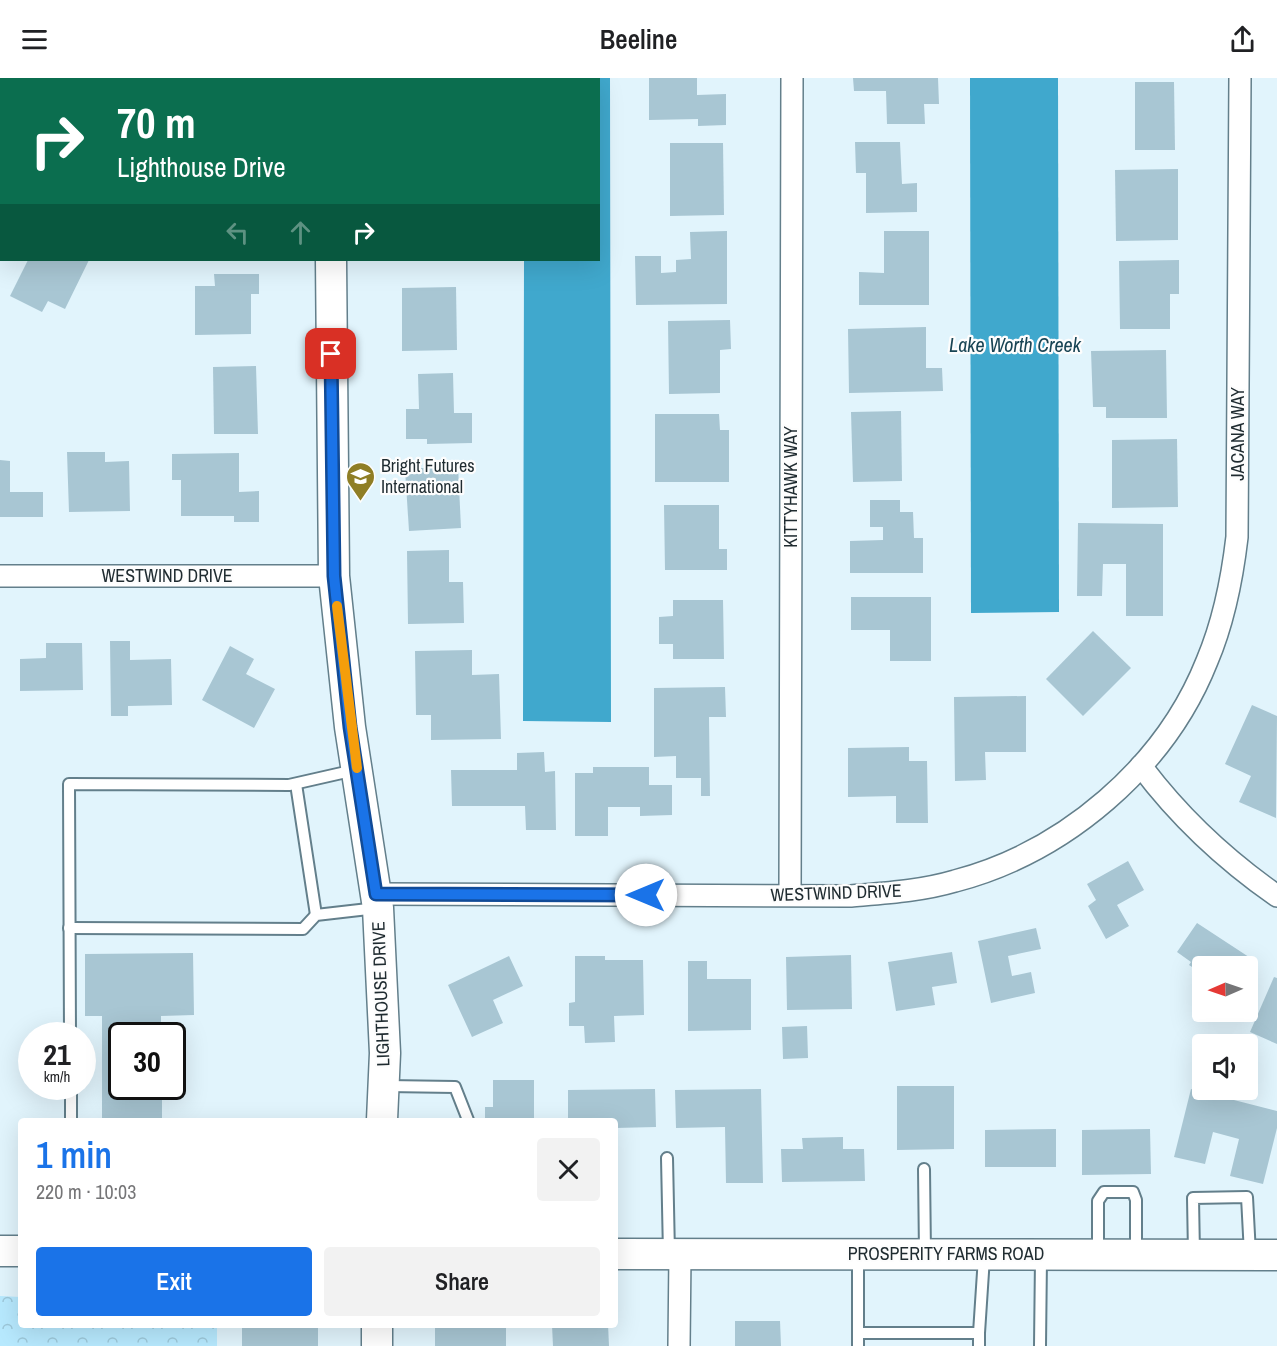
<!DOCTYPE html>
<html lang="en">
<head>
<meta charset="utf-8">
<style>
  body { margin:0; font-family:"Archivo Narrow",sans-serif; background:#f2f2f2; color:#202124; height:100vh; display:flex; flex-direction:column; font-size:22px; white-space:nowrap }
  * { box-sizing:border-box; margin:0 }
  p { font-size:20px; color:#757577 }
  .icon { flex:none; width:33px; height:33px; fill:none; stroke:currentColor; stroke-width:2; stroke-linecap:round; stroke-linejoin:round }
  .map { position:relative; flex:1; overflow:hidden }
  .sheet { position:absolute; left:18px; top:1040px; width:600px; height:210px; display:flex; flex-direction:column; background:#fff; border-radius:6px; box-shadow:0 6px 24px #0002 }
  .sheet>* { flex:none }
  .top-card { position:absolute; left:0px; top:0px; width:600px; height:183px; box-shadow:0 6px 24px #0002; background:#0b6e4f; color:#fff; overflow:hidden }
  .needle { width:39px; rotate:268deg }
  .buttons { position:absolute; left:1192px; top:878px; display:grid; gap:12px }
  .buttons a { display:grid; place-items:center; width:66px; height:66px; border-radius:6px; background:#fff; box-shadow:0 6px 24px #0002; font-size:30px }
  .speed { position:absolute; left:18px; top:944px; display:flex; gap:12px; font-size:30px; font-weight:700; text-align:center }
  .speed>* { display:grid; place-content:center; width:78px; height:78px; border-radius:50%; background:#fff; box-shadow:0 6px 24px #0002; line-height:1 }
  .speed small { font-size:15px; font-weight:400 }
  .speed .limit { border:3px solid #111; border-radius:9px; background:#fff; color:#111 }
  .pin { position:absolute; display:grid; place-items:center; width:51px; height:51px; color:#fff; margin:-26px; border-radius:12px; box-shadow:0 3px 9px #0006 }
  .me { position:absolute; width:66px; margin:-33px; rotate:270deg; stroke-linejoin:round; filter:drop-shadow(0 0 4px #0008) }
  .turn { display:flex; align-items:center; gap:21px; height:126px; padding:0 18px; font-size:27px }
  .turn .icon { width:78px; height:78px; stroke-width:2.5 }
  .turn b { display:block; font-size:42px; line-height:51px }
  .lanes { display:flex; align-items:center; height:57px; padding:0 18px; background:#0003; justify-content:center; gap:30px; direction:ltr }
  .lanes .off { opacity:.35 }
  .round { display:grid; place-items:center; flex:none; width:63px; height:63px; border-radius:6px; background:#f2f2f2 }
  .headline { display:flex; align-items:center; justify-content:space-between; height:102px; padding:0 18px }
  h1 { font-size:36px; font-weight:600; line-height:45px; color:#1a73e8 }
  .action { display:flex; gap:12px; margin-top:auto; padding:12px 18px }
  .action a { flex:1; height:69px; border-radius:6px; background:#1a73e8; color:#fff; font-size:24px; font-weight:600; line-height:69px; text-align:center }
  .action a+a { background:#f2f2f2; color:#202124 }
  header { display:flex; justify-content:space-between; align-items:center; height:78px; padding:0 18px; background:#fff; font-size:27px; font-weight:600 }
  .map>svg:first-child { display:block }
  .park { fill:url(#park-crowns) }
  .water { fill:#40a8cd }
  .building { fill:#a8c6d3 }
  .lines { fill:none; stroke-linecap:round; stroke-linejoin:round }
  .lane-casing { stroke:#637f8b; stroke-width:14 }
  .street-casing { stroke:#637f8b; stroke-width:24 }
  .secondary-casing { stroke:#637f8b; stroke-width:33 }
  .lane { stroke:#fff; stroke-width:10 }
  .street { stroke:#fff; stroke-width:21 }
  .secondary { stroke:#fff; stroke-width:30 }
  .route-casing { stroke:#114b97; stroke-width:15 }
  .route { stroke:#1a73e8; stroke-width:10 }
  .slow { stroke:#f59e0b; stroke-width:10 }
  .labels { text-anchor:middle; stroke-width:4.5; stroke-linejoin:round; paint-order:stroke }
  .street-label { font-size:18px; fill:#1f2b30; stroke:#fdfdfd }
  .poi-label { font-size:18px; fill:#1f2b30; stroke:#fdfdfd; text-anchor:start }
  .water-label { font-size:20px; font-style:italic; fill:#184454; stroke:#fdfdfd }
</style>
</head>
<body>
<header><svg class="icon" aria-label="menu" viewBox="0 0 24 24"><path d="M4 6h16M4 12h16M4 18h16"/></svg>Beeline<svg class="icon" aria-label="share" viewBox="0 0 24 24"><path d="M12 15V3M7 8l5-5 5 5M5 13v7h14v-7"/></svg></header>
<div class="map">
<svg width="1277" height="1268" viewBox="0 0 1277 1268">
  <defs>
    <pattern id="park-crowns" width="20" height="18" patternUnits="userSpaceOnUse" patternTransform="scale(1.5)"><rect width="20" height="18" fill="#b7e9fe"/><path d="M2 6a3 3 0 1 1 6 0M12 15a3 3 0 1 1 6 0" fill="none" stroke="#9dc8da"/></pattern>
  </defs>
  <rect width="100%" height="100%" fill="#e1f4fc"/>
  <polygon class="park" points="0,1218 21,1219 21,1246 217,1247 217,1268 0,1268"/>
  <g class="water">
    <polygon points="524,0 610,0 611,644 523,643 524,182 598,182 598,2"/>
    <polygon points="970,0 1058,0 1059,534 971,535"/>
  </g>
  <g class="building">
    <polygon points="649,0 697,0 697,17 726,16 726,47 698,48 698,41 649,42"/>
    <polygon points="853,0 938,0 939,26 924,26 925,46 887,46 886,13 854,13"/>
    <polygon points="1135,4 1174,4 1175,72 1135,72"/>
    <polygon points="855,64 900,64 902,106 917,105 917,134 866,135 866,95 856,95"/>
    <polygon points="670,65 723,65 724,137 670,138"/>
    <polygon points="1178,91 1178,162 1116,163 1115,92"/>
    <polygon points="727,153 727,226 636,227 635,178 661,178 661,195 676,194 676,182 691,181 690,154"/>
    <polygon points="884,153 929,153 929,227 859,227 859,194 884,195"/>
    <polygon points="28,182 89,182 65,231 48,223 42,234 10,218"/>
    <polygon points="1179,182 1179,216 1170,216 1170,251 1120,251 1119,183"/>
    <polygon points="214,196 259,196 259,216 251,216 251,256 195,257 195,208 215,208"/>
    <polygon points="456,209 457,272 402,273 402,210"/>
    <polygon points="730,242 731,271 720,272 720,315 669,316 668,243"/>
    <polygon points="926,249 926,290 942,290 943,313 849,315 848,251"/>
    <polygon points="1166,272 1167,340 1106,340 1106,329 1093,329 1091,273"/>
    <polygon points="256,288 258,356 214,356 213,289"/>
    <polygon points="453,295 454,335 472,335 472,365 427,366 427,361 406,361 406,331 419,331 418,296"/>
    <polygon points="901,333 902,403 853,404 851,334"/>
    <polygon points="655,336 719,336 720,352 729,352 729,404 655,404"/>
    <polygon points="1177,361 1178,429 1112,430 1112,362"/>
    <polygon points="67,374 105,374 105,384 129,383 130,433 69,434"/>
    <polygon points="239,375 239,414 259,413 259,444 234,444 234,438 181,438 181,402 172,402 172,376"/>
    <polygon points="0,382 10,383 10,414 43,414 43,439 0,439"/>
    <polygon points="458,388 461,450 409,453 405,391"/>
    <polygon points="870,422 900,422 900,434 913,434 914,460 923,460 923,495 850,495 850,463 883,462 883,449 870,449"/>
    <polygon points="664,427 719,427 719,471 727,471 727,492 665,492"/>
    <polygon points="1078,445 1163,446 1163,538 1126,538 1126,486 1103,486 1102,518 1077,518"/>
    <polygon points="449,472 449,504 463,504 464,545 408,546 407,473"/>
    <polygon points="851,519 931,519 931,583 890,583 890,552 851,552"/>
    <polygon points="673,522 723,522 724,581 673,581 673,566 659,566 659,539 673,538"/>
    <polygon points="1093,553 1131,590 1083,638 1046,601"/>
    <polygon points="110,563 130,563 130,582 171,581 172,627 128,628 128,638 111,638"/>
    <polygon points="46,565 82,565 83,612 20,613 20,581 46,580"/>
    <polygon points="230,568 254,581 246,596 275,611 254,650 202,622"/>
    <polygon points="472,572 472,597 499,596 501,661 431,662 431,637 416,637 415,573"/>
    <polygon points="725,609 726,639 709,639 710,718 701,718 701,700 676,700 676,678 654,679 654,610"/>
    <polygon points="1026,618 1026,674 985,674 986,702 955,703 954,619"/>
    <polygon points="1252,627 1277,638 1276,740 1239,724 1251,698 1225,686"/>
    <polygon points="909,669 909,683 927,683 928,745 896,745 896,718 848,719 848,670"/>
    <polygon points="544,674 545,694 555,693 556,752 526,752 525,728 452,728 451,692 517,692 517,675"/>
    <polygon points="593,689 649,689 649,707 672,707 672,737 640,738 640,729 608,729 608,758 575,758 575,695 593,695"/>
    <polygon points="1128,783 1144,812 1117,827 1129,848 1106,861 1088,828 1096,822 1087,806"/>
    <polygon points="1197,845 1255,883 1248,894 1248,888 1203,888 1203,896 1189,887 1191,884 1177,874"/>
    <polygon points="1036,850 1041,871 1008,878 1012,898 1031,894 1035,915 991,925 978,863"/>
    <polygon points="952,874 957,905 932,909 935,927 896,933 888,884"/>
    <polygon points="193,875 194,937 161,938 161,957 122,957 122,1008 162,1008 162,1042 102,1042 102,938 85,938 85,876"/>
    <polygon points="851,877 852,931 787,932 786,879"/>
    <polygon points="509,878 523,908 493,922 503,945 472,959 448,907"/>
    <polygon points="575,878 605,878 605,882 643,882 644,937 614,938 615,964 585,965 584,948 569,948 569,925 575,924"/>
    <polygon points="688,883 707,883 707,901 751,901 751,952 688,953"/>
    <polygon points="1274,899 1277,900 1277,966 1250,954"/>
    <polygon points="807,948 808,980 783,981 782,949"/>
    <polygon points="493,1002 534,1002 534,1042 485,1042 485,1029 493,1029"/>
    <polygon points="897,1008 954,1008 954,1071 897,1072"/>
    <polygon points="655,1011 656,1049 615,1050 615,1042 568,1042 568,1012"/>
    <polygon points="761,1011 763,1105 726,1105 725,1049 676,1050 675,1012"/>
    <polygon points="1191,1011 1277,1033 1277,1050 1263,1106 1230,1098 1239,1061 1213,1054 1205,1086 1174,1079"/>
    <polygon points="1056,1051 1056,1089 985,1089 985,1052"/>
    <polygon points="1150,1051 1151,1096 1082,1097 1082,1052"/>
    <polygon points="843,1059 843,1071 864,1071 865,1103 782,1104 781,1071 803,1071 802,1060"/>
    <polygon points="735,1243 780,1243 781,1268 735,1268"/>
    <rect x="242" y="1246" width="76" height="22"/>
    <rect x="435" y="1246" width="71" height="22"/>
    <polygon points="608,1246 609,1268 553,1268 552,1247"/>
  </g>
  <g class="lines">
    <defs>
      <g id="lane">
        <polyline points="296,706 316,837"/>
        <polyline points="69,850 303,851 316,837 377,830"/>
        <polyline points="70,957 69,706 289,707 355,692"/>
        <polyline points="71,1008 71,1042"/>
        <polyline points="387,1008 455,1009 468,1042"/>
        <polyline points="667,1080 669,1176"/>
        <polyline points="924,1091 925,1176"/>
        <polyline points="1098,1176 1098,1123 1104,1114 1133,1114 1136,1122 1136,1176"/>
        <polyline points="1194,1176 1193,1120 1247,1119 1250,1176"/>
        <polyline points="858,1255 979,1255 984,1179"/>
        <polyline points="858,1268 858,1178"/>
        <polyline points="979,1268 979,1255"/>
        <polyline points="1040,1268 1041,1180"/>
      </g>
      <g id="street">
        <polyline points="0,498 334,498"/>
        <path d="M 1141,688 C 1180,740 1224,781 1277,818"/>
        <path d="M 376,816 L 851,818 C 886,815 921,813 955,803 C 1065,774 1165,689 1207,583 C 1224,543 1232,502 1237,459 L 1240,0"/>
        <polyline points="790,817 792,0"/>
        <polyline points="679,1268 680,1176"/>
      </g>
      <g id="secondary">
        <polyline points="331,0 331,2"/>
        <polyline points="331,182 334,498 350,649 378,830 385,975 382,1042"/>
        <polyline points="0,1173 21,1173"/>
        <polyline points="615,1176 1277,1177"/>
        <polyline points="377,1268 377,1246"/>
      </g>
    </defs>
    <use href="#lane" class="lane-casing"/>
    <use href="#street" class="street-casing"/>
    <use href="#secondary" class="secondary-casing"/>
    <use href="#lane" class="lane"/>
    <use href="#street" class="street"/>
    <use href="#secondary" class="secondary"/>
  </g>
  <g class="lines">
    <defs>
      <polyline id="route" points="331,276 334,498 350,649 376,816 646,817"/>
    </defs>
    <use href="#route" class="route-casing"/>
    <use href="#route" class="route"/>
    <polyline class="slow" points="337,528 357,690"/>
  </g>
  <defs>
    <symbol id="school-pin" viewBox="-11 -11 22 30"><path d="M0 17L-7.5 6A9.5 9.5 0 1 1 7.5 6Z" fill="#8f7e25" stroke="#fdfdfd"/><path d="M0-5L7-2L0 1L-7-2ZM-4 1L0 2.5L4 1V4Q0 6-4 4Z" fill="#fff"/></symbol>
  </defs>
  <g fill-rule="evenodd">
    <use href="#school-pin" x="344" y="382" width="33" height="45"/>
  </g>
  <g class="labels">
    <g class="street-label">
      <text transform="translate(1238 356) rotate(-90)" y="6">JACANA WAY</text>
      <text transform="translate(791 409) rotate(-90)" y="6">KITTYHAWK WAY</text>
      <text x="167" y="504">WESTWIND DRIVE</text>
      <text transform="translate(836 815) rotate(-2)" y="6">WESTWIND DRIVE</text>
      <text transform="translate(381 916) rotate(-92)" y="6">LIGHTHOUSE DRIVE</text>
      <text x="946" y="1182">PROSPERITY FARMS ROAD</text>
    </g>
    <g class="poi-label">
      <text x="381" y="394">Bright Futures<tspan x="381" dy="21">International</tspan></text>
    </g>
    <g class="water-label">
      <text x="1015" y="274">Lake Worth Creek</text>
    </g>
  </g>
</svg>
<div class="buttons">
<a><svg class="needle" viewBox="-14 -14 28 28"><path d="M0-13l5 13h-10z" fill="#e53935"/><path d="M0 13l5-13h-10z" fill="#757577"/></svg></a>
<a><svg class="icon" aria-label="sound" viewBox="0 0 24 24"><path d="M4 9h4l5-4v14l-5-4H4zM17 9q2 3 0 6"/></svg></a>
</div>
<div class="speed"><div>21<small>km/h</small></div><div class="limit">30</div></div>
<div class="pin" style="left:331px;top:276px;background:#d93025"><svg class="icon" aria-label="arrive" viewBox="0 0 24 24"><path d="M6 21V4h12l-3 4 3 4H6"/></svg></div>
<svg class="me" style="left:646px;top:817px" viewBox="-20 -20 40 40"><circle r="19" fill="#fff"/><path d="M0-13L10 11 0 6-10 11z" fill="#1a73e8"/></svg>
<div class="top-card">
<div class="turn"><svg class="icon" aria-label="right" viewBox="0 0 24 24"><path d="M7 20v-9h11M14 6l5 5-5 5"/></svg><div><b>70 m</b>Lighthouse Drive</div></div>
<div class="lanes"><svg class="icon off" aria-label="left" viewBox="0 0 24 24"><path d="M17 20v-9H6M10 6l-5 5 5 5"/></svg><svg class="icon off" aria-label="ahead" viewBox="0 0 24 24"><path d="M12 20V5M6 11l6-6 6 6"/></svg><svg class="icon" aria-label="right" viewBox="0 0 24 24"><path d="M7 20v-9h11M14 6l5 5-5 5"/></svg></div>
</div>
<section class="sheet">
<div class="headline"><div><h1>1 min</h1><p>220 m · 10:03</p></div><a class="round"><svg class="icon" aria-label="close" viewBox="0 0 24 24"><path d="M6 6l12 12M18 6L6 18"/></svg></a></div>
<div class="action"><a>Exit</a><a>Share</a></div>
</section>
</div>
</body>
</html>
